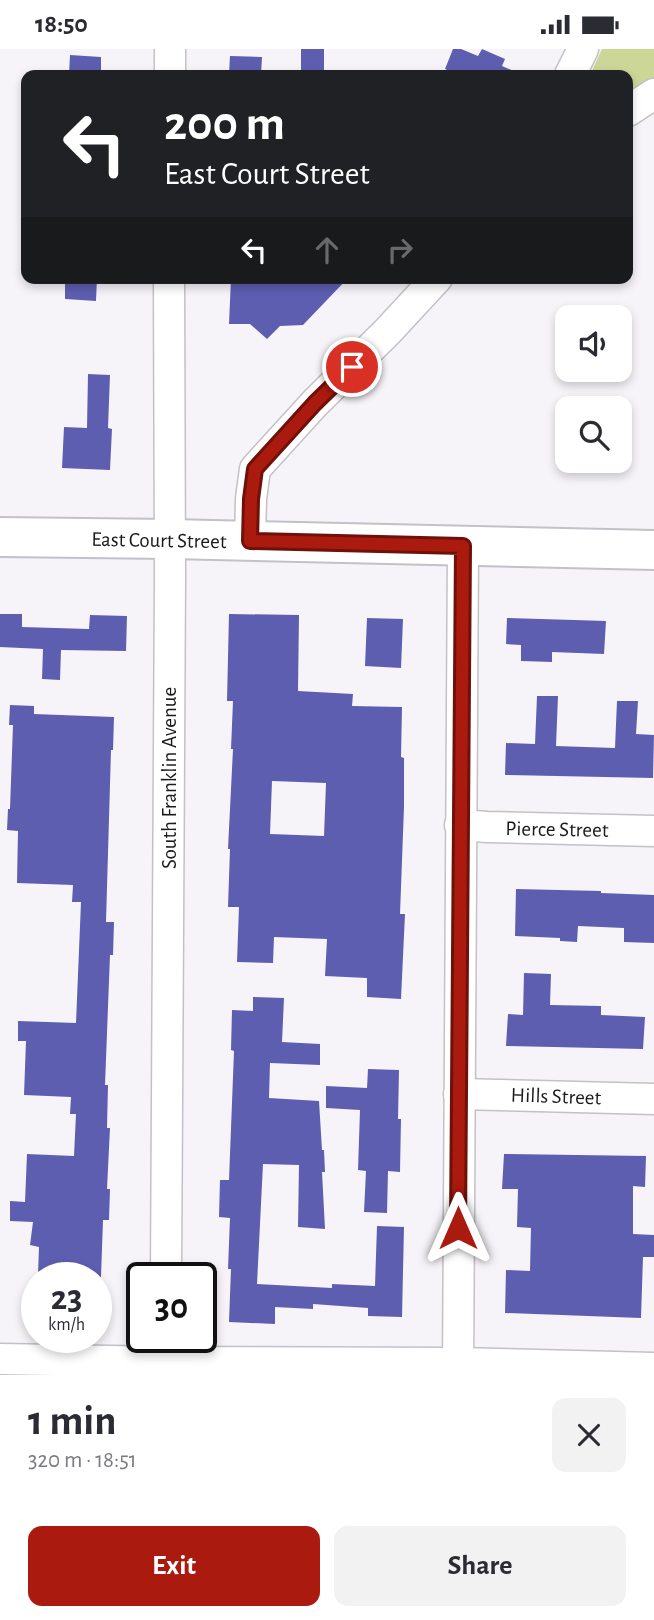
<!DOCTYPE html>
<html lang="en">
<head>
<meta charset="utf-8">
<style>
  body { margin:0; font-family:"Alegreya Sans",sans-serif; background:#f2f2f3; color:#2b2b33; height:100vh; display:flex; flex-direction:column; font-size:26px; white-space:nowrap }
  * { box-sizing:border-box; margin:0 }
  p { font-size:23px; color:#7c7c81 }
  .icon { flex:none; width:38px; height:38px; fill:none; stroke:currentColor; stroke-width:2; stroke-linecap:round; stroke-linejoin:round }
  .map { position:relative; height:1326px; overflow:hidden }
  .details { display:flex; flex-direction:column; background:#fff; flex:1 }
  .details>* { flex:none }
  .top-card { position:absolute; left:21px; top:21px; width:612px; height:214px; border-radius:14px; box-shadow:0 4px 10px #0003; background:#202124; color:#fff; overflow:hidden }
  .fabs { position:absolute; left:555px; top:256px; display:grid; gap:14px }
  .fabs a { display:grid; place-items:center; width:77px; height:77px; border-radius:14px; background:#fff; box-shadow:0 4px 10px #0003; font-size:35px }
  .speed { position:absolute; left:21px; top:1213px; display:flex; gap:14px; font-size:35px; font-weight:700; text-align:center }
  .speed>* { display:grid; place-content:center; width:91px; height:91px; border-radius:50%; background:#fff; box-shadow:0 4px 10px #0003; line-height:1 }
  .speed small { font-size:18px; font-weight:400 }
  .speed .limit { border:4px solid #111; border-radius:10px; background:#fff; color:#111 }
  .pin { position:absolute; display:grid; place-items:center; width:60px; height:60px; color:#fff; margin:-30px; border:4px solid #fff; border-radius:50%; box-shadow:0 2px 7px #0007 }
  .me { position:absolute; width:77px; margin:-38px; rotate:0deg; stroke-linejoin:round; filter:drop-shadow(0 0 5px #0008) }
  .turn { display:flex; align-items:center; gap:24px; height:147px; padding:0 28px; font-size:32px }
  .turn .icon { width:91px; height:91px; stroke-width:2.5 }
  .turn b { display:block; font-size:49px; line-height:60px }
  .lanes { display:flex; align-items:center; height:66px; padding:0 28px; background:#0003; justify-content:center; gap:35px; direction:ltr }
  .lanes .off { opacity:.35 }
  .round { display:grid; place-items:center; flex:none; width:74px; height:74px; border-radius:14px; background:#f2f2f3 }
  .summary { display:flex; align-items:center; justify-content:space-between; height:119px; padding:0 28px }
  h1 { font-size:42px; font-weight:600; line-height:52px }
  .primary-button { display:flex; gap:14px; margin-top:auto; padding:14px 28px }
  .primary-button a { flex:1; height:80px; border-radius:14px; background:#ab1a0e; color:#fff; font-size:28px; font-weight:600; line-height:80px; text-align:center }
  .primary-button a+a { background:#f2f2f3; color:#2b2b33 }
  .status { display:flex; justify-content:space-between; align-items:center; height:49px; padding:0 35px; background:#fff; direction:ltr }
  .status svg { height:19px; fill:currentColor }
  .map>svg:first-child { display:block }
  .green { fill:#ccd697 }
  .building { fill:#5d5eb0; fill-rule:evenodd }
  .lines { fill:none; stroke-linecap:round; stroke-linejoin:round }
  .minor-casing { stroke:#c3c1c7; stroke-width:33 }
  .major-casing { stroke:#c3c1c7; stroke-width:42 }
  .minor { stroke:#fff; stroke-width:30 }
  .major { stroke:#fff; stroke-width:38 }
  .route-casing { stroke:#6f1109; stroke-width:18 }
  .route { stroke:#ab1a0e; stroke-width:12 }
  .labels { text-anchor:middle; stroke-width:6; stroke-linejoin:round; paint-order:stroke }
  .street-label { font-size:21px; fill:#1a191b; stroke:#fff }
</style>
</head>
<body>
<div class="status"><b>18:50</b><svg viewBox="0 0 49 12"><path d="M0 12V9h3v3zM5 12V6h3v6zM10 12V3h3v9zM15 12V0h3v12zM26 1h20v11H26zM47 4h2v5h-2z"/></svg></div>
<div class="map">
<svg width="654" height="1326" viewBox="0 0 654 1326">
  <rect width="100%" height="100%" fill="#f6f4f9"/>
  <polygon class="green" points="602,0 654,0 654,29 628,45 628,26 590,26"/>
  <g class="building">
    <rect x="301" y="0" width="23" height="24"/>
    <polygon points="453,0 461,0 478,7 482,0 505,10 502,17 523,26 458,26 445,20"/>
    <polygon points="70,6 101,8 101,26 69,26"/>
    <polygon points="230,7 262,8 261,26 229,26"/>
    <polygon points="65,229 97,229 96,252 65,250"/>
    <polygon points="231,229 348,229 303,276 280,277 267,290 250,275 229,275"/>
    <polygon points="88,325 110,326 108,379 112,380 110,421 62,419 64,378 87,379"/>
    <polygon points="0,565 22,565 22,578 89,580 90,566 127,567 126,602 61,601 60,631 42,630 43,600 0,598"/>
    <path d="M 229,565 L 299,566 L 298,642 L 353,645 L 352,657 L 402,658 L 401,708 L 404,709 L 404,758 L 400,865 L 405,865 L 401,950 L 367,948 L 367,929 L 325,927 L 327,890 L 274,888 L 273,914 L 237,913 L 239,858 L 228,858 L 230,800 L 228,800 L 233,700 L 231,700 L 233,652 L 227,652 ZM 272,732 L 326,734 L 324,787 L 270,785 Z"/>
    <polygon points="367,569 403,570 401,619 365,617"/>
    <polygon points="507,569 606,572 604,605 552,603 552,613 521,612 521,596 506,595"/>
    <polygon points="537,647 558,647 556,697 615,699 617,652 638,652 636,685 654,686 653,729 505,726 506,694 535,695"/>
    <polygon points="10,656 34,657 34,665 114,668 113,701 111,701 106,873 114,873 113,906 110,906 105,1036 108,1036 107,1079 110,1079 107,1140 110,1140 109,1171 103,1171 101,1228 38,1226 39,1198 30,1196 33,1173 10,1172 10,1152 25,1153 27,1105 74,1107 76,1065 70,1065 71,1048 24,1046 26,992 18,992 18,972 76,974 81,853 72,853 73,836 17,834 18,782 7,781 8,760 10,760 13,676 9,676"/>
    <polygon points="516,840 601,842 601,844 654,846 654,894 624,893 624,879 578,877 577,893 560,892 560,889 515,887"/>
    <polygon points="524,924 551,925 550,956 601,957 601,966 645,968 643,1000 506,997 508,965 523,966"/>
    <polygon points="253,948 284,949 282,993 320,995 320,1016 270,1014 269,1049 319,1052 322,1101 324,1101 325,1123 322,1123 325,1180 298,1178 299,1116 263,1115 257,1235 332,1239 332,1235 375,1237 377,1177 404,1178 402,1268 368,1267 368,1259 313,1255 313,1260 275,1258 275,1275 229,1273 231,1220 228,1220 230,1169 219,1168 220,1131 229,1131 234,1002 231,1001 232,961 253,962"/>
    <polygon points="368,1020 399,1021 398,1070 401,1070 400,1123 388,1122 387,1164 364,1163 366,1122 358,1121 360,1061 326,1059 326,1037 367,1039"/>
    <polygon points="504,1105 646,1107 645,1138 633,1137 633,1185 654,1186 654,1208 643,1208 641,1269 505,1264 506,1221 530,1222 531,1179 517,1178 518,1140 502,1140"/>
  </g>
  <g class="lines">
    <defs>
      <g id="minor">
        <polyline points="170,26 170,0"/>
        <polyline points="570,26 583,0"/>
        <polyline points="628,62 654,45"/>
        <polyline points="250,492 251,450 255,420 315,354 388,282 437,229"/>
        <polyline points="460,776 487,778 654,782"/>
        <polyline points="459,1045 654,1050"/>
        <polyline points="166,1228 170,528 169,229"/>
        <polyline points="0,1310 165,1313 458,1314 654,1319"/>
        <polyline points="458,1326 463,497"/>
      </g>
      <polyline id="major" points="0,488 170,490 654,501"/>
    </defs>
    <use href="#minor" class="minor-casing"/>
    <use href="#major" class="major-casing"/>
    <use href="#minor" class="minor"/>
    <use href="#major" class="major"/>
  </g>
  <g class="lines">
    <defs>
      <polyline id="route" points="352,318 315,354 255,420 251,450 250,492 463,497 458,1179"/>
    </defs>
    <use href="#route" class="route-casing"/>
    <use href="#route" class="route"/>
  </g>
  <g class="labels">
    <g class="street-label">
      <text transform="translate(159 491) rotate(1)" y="7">East Court Street</text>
      <text transform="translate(169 729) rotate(-90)" y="7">South Franklin Avenue</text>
      <text transform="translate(557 780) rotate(1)" y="7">Pierce Street</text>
      <text transform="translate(556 1047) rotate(2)" y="7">Hills Street</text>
    </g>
  </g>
</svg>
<div class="fabs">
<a><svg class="icon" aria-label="sound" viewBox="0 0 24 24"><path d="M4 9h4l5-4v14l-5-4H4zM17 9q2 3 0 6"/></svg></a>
<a><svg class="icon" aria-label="search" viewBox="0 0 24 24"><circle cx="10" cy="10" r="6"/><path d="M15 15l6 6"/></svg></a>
</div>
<div class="speed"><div>23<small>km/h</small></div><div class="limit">30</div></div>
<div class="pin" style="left:352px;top:318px;background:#d93025"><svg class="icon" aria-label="arrive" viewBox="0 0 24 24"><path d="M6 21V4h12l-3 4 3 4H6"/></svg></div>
<svg class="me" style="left:458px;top:1179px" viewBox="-20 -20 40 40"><path d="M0-17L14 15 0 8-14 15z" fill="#ab1a0e" stroke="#fff" stroke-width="4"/></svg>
<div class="top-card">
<div class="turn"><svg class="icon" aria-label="left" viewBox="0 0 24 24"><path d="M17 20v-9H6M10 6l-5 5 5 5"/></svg><div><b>200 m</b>East Court Street</div></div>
<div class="lanes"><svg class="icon" aria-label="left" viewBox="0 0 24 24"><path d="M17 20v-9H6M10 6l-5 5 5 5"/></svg><svg class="icon off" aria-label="ahead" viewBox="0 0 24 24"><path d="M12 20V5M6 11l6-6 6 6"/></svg><svg class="icon off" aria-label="right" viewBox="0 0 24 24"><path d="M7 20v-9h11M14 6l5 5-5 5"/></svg></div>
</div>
</div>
<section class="details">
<div class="summary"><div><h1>1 min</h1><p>320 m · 18:51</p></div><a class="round"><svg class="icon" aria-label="close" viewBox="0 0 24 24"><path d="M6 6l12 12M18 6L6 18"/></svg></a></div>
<div class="primary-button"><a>Exit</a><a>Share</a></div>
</section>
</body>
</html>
